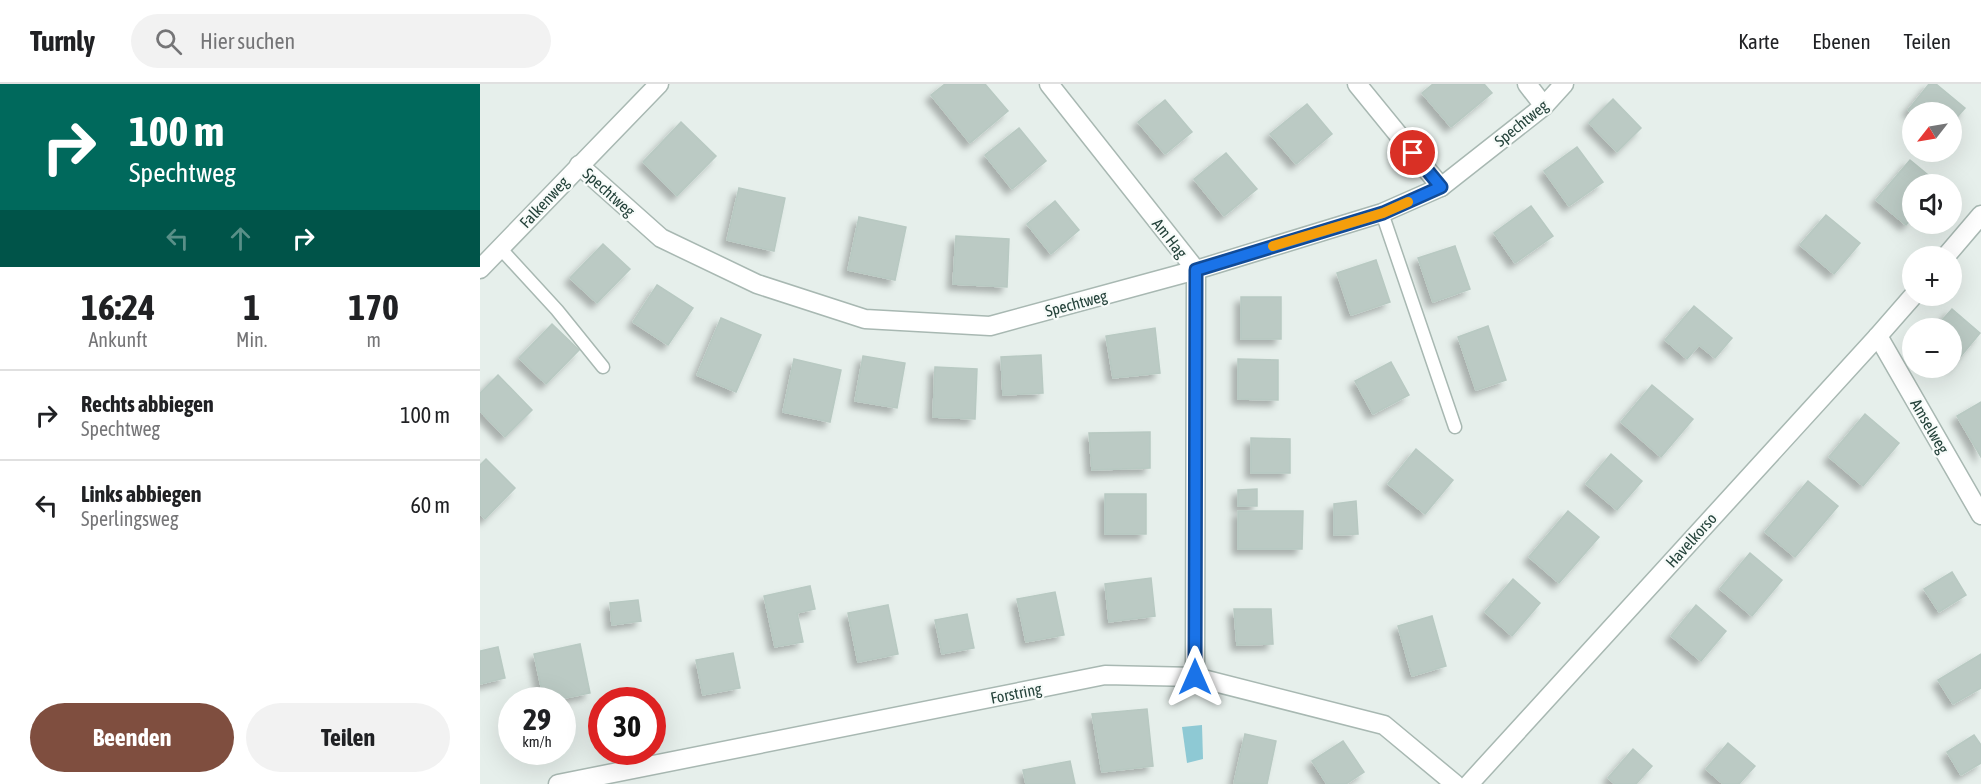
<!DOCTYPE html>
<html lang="de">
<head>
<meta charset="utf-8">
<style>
  body { margin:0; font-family:"Asap Condensed",sans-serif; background:#f2f2f2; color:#202124; height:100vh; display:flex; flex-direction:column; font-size:22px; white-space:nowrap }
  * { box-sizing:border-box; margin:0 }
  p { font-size:20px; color:#757577 }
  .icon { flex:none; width:33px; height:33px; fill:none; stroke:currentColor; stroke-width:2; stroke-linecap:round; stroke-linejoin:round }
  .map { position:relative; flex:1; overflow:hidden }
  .panel { display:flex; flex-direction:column; background:#fff; width:480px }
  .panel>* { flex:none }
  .top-card { background:#00695c; color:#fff; overflow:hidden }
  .needle { width:39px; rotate:239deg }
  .controls { position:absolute; left:1422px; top:18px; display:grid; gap:12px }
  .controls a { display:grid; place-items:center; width:60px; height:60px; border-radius:50%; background:#fff; box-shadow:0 6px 24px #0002; font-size:30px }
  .speed { position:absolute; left:18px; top:603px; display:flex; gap:12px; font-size:30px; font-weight:700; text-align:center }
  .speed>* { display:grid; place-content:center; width:78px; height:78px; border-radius:50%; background:#fff; box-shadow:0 6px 24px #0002; line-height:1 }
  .speed small { font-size:15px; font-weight:400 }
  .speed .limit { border:9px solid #d22; background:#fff; color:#111 }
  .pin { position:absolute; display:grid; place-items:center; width:51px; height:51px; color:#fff; margin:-26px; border:3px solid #fff; border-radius:50%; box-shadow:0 2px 6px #0007 }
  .me { position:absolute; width:66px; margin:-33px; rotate:0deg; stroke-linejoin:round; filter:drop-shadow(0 0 4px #0008) }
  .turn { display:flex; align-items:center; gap:21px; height:126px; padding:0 30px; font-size:27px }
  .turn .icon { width:78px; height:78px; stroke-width:2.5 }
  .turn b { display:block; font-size:42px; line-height:51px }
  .lanes { display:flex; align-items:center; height:57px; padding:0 30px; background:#0003; justify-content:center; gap:30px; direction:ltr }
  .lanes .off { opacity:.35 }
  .eta { display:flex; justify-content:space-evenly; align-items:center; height:102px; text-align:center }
  .eta b { font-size:36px; font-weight:700; line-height:42px }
  .button { display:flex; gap:12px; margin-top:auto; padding:12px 30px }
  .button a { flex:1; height:69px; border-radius:36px; background:#7f4e3f; color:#fff; font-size:24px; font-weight:700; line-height:69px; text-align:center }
  .button a+a { background:#f2f2f2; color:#202124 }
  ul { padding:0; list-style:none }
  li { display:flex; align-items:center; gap:18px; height:90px; padding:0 30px; border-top:2px solid #e0e0e0 }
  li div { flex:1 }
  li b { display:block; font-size:22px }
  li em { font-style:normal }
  header { display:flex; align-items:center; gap:36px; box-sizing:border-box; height:84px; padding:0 30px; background:#fff; border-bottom:2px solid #e0e0e0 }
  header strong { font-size:28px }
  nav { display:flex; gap:33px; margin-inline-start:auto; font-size:21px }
  .search { width:420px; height:54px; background:#f2f2f2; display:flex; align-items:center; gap:15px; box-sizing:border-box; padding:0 21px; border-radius:33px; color:#757577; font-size:22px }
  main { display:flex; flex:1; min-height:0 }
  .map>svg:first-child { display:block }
  .water { fill:#8ec9d4 }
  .building { fill:#bbcac4; stroke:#b8c9c2; stroke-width:1.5; filter:url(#shadow) }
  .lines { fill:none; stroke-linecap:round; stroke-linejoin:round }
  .service-casing { stroke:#a8b8b2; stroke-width:15 }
  .minor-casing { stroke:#a8b8b2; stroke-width:21 }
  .service { stroke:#fff; stroke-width:12 }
  .minor { stroke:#fff; stroke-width:18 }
  .route-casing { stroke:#114b97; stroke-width:15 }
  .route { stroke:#1a73e8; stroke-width:10 }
  .slow { stroke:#f59e0b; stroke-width:10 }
  .labels { text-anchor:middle; stroke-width:4.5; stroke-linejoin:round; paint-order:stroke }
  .street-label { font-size:16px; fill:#24423a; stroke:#f7fbf9 }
</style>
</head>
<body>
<header>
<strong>Turnly</strong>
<div class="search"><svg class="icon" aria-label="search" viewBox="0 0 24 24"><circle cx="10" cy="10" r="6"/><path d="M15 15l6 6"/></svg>Hier suchen</div>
<nav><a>Karte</a><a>Ebenen</a><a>Teilen</a></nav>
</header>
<main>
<section class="panel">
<div class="top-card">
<div class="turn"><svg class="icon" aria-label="right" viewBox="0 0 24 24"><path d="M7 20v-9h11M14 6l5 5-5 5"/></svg><div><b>100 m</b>Spechtweg</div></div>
<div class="lanes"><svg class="icon off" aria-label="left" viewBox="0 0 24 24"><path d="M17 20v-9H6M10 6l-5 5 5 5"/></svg><svg class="icon off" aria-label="ahead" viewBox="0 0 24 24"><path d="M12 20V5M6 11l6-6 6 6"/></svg><svg class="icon" aria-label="right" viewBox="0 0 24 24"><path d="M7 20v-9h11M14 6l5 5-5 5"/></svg></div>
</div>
<div class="eta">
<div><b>16:24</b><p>Ankunft</p></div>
<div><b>1</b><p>Min.</p></div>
<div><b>170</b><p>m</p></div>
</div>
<ul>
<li><svg class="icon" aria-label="right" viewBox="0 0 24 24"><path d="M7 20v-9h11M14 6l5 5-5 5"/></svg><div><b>Rechts abbiegen</b><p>Spechtweg</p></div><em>100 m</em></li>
<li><svg class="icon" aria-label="left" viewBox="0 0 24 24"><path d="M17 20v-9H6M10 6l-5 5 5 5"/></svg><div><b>Links abbiegen</b><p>Sperlingsweg</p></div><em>60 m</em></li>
</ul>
<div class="button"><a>Beenden</a><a>Teilen</a></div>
</section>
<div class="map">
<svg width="1501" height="700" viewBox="0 0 1501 700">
  <defs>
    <filter id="shadow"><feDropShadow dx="-5.5" dy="5.5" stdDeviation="3" flood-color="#0004"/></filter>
  </defs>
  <rect width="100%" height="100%" fill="#e6efeb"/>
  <polygon class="water" points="722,641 723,675 707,679 702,643"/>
  <g class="building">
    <polygon points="465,0 505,0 528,27 490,59 451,11"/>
    <polygon points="953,0 1004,0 1012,9 971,43 942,9"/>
    <polygon points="1449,0 1456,0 1485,24 1472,39 1472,28 1432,29 1428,26"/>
    <polygon points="1133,15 1161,44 1137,68 1109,39"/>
    <polygon points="685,16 712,48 685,70 658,38"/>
    <polygon points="827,20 852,50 816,80 790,50"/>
    <polygon points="201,38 236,72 197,112 163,78"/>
    <polygon points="539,44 566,77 532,105 505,71"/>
    <polygon points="1097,63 1123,98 1089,122 1064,87"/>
    <polygon points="746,69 777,105 744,132 714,95"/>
    <polygon points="1430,76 1459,100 1432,100 1432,134 1426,141 1396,116"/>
    <polygon points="259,104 305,114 294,167 247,156"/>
    <polygon points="575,117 599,146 571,170 547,140"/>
    <polygon points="1051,122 1073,152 1035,179 1014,149"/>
    <polygon points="1346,131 1380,159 1354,190 1320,161"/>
    <polygon points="379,133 426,143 415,196 368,186"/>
    <polygon points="476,152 529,155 527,203 473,200"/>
    <polygon points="123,160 150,185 117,219 90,194"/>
    <polygon points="975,162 990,205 953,218 938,174"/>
    <polygon points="896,176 910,218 871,231 857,189"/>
    <polygon points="177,201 213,224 188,261 153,238"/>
    <rect x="761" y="213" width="40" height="42"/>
    <polygon points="1214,222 1252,254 1235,274 1219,261 1207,275 1185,256"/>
    <polygon points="1472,225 1500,249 1472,283 1472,244 1455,244"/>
    <polygon points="241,234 281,251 256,308 217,291"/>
    <polygon points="72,240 99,266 66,300 39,274"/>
    <polygon points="1008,242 1026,296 996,306 978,253"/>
    <polygon points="675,244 680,289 633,294 626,252"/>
    <polygon points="561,271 563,309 523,311 521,273"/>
    <polygon points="383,272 425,279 417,324 375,317"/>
    <polygon points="314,275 361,286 350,338 303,328"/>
    <polygon points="758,275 798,276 798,316 758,315"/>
    <polygon points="911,278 929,311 893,330 875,297"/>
    <polygon points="455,283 497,285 495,335 453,333"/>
    <polygon points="18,291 52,326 25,353 0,327 0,309"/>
    <polygon points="1172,301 1213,335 1181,373 1141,338"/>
    <polygon points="1501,318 1501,373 1477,332"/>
    <polygon points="1385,330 1419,359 1383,402 1349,373"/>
    <polygon points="670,348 670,384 612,386 609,349"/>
    <polygon points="771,354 810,355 810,389 771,389"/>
    <polygon points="936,365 973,396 945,430 908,400"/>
    <polygon points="1131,370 1162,397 1137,426 1106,400"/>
    <polygon points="6,375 35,404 5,435 0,430 0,381"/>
    <polygon points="1328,397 1358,422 1315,473 1285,448"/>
    <polygon points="777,405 777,422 758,422 758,406"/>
    <rect x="625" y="410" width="41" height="40"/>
    <polygon points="876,417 878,450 854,451 854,420"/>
    <polygon points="758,427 823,427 822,465 758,465"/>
    <polygon points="1088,427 1119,453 1079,499 1049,473"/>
    <polygon points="1270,469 1302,496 1272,532 1240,505"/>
    <polygon points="1472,488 1486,511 1459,528 1444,505"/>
    <polygon points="671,494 675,532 629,538 625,500"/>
    <polygon points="1033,495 1060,519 1032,552 1005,528"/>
    <polygon points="330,502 335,525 317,529 323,558 295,563 284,512"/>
    <polygon points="575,508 584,551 546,558 537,515"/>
    <polygon points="158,516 161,537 132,541 130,519"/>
    <polygon points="408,521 418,570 378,578 368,529"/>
    <polygon points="1216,521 1246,547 1221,577 1191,552"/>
    <polygon points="754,525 791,525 793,560 757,561"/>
    <polygon points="487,530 494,564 462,570 455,536"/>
    <polygon points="952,532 966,582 932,592 918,542"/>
    <polygon points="100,560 110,609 75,616 64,616 54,570"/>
    <polygon points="18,563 25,594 0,600 0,567"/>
    <polygon points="253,569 260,604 223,611 216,576"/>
    <polygon points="1501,570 1501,604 1473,620 1458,596"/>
    <polygon points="667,625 673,682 622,688 612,630"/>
    <polygon points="765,650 796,657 787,700 754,699"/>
    <polygon points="1494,651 1501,661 1501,679 1481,691 1467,668"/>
    <polygon points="863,657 884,688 866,700 847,700 832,677"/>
    <polygon points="1248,659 1275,682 1259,700 1243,700 1226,685"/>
    <polygon points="1153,665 1172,682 1156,700 1135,700 1128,694"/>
    <polygon points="590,677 595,700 546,700 543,686"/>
  </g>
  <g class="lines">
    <defs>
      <g id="service">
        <polyline points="902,129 975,343"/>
        <polyline points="20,164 77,226 123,283"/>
      </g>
      <g id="minor">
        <polyline points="569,0 716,186 715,593"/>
        <polyline points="877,0 961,103"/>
        <polyline points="1047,0 1064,22"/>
        <polyline points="99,81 181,154 277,200 385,235 510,242 716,186 902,129 961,103 1064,22 1084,0"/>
        <polyline points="1466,172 1501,131"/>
        <polyline points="0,185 179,0"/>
        <polyline points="1398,252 1501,431"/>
        <polyline points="78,700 625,591 715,593 904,641 975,700"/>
        <polyline points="989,700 1398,252 1433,212"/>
      </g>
    </defs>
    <use href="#service" class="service-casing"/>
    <use href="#minor" class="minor-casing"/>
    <use href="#service" class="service"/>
    <use href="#minor" class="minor"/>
  </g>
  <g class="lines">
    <defs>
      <polyline id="route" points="715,593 716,186 903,129 961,103 933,69"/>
    </defs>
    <use href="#route" class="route-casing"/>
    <use href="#route" class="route"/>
    <polyline class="slow" points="793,162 903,129 928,118"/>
  </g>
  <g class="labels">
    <g class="street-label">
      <text transform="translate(1041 39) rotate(-39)" y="6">Spechtweg</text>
      <text transform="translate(129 108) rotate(42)" y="6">Spechtweg</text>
      <text transform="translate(64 118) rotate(-47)" y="6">Falkenweg</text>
      <text transform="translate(690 154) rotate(52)" y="6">Am Hag</text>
      <text transform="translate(596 219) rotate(-15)" y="6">Spechtweg</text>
      <text transform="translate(1450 342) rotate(60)" y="6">Amselweg</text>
      <text transform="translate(1211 456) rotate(-48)" y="6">Havelkorso</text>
      <text transform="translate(536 609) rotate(-11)" y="6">Forstring</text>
    </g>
  </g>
</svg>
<div class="controls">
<a><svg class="needle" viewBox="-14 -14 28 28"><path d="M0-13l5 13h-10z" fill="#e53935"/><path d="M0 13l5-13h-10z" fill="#757577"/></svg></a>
<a><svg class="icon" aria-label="sound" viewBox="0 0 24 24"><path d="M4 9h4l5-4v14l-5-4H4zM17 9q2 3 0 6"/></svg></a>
<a>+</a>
<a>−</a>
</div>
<div class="speed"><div>29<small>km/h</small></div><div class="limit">30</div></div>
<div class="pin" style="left:933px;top:69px;background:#d93025"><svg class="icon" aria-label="arrive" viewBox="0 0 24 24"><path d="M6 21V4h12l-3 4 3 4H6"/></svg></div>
<svg class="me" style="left:715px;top:593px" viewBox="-20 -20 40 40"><path d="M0-17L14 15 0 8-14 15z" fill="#1a73e8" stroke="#fff" stroke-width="4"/></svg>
</div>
</main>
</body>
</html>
